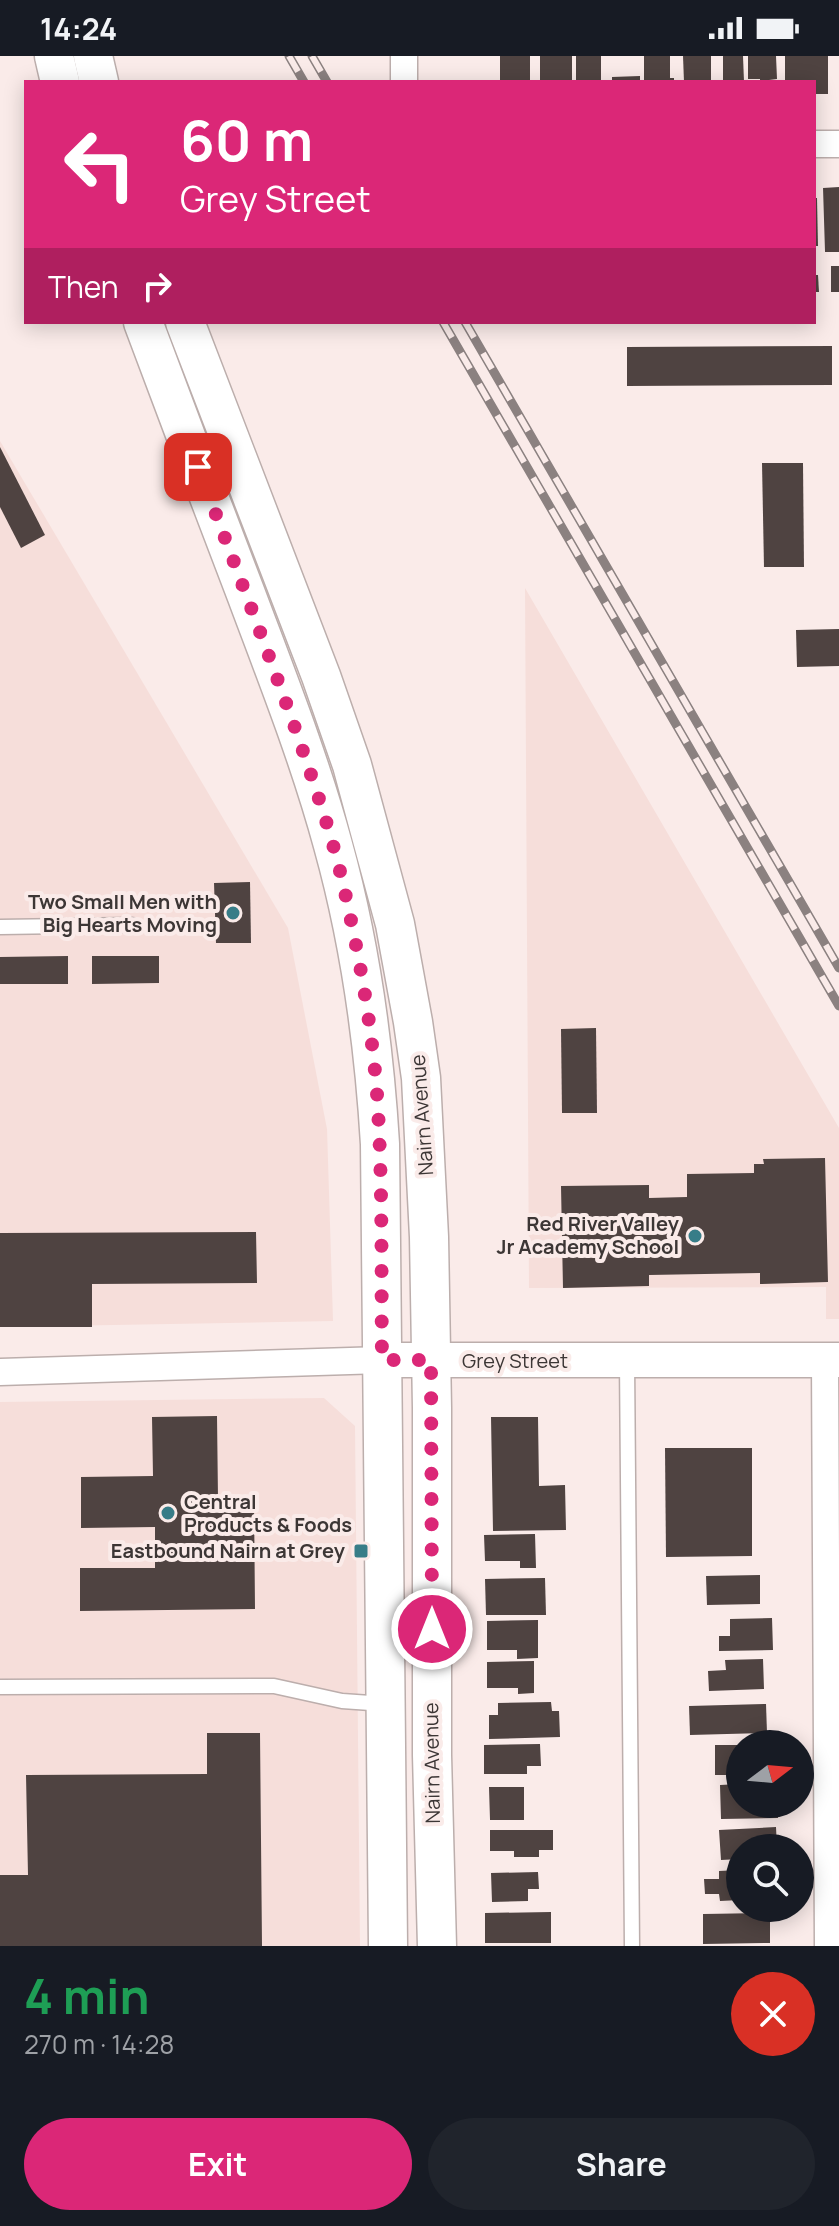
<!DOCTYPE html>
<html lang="en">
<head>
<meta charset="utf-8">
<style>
  body { margin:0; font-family:Manrope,sans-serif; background:#20242c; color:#f1f3f6; height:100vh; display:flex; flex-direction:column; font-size:30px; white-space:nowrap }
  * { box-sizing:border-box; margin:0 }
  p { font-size:26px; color:#9ea1a6 }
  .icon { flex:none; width:44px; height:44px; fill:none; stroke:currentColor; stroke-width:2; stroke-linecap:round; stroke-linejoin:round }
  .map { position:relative; height:1890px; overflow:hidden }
  .side { display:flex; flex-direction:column; background:#171b24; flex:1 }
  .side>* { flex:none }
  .banner { position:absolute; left:24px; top:24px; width:792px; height:244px; border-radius:0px; box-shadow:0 4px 20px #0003; background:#db2777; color:#fff; overflow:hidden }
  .needle { width:52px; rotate:74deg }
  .fabs { position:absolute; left:726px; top:1674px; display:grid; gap:16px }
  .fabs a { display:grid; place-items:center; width:88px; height:88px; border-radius:50%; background:#171b24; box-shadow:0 4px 20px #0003; font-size:40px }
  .pin { position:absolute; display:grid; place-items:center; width:68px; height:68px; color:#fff; margin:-34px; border-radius:16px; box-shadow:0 4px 12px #0006 }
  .me { position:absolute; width:88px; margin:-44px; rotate:0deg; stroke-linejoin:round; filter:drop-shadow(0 0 6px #0008) }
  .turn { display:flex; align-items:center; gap:28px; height:168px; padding:0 24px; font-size:36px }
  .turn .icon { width:104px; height:104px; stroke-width:2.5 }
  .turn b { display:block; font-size:56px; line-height:68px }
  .then { display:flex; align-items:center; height:76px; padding:0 24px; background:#0003; gap:16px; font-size:30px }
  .round { display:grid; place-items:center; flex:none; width:84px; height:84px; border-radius:42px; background:#20242c }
  .head { display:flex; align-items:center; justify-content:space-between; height:136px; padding:0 24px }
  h1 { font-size:48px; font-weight:700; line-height:60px; color:#1e9e55 }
  .action { display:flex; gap:16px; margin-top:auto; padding:16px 24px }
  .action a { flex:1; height:92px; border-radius:48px; background:#db2777; color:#fff; font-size:32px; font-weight:700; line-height:92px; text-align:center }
  .action a+a { background:#20242c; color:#f1f3f6 }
  .status { display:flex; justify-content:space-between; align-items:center; height:56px; padding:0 40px; background:#171b24; direction:ltr }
  .status svg { height:22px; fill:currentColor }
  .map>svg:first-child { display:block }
  .built { fill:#f6deda }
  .building { fill:#4f4341 }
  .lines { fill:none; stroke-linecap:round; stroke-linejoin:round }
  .service-casing { stroke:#bcaeac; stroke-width:17 }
  .minor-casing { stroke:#bcaeac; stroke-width:29 }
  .tertiary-casing { stroke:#bcaeac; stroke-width:37 }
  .secondary-casing { stroke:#bcaeac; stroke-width:41 }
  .service { stroke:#fff; stroke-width:14 }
  .minor { stroke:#fff; stroke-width:26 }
  .tertiary { stroke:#fff; stroke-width:34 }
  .secondary { stroke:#fff; stroke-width:38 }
  .rail-casing { stroke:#8b8180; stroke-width:9 }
  .rail { stroke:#faebe9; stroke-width:6; stroke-dasharray:18; stroke-linecap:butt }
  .route { stroke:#db2777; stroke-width:14; stroke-dasharray:0 25.2 }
  .poi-dot { fill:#377d88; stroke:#faebe9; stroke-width:3 }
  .labels { text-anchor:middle; stroke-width:8; stroke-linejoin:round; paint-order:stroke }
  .poi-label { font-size:20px; font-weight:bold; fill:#3c3635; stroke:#faebe9; text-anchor:end }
  .street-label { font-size:20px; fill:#3c3635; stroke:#faebe9 }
</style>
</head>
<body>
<div class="status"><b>14:24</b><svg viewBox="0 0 49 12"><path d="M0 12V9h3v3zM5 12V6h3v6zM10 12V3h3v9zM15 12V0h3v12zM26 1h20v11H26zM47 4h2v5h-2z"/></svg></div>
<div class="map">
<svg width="839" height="1890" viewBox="0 0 839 1890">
  <rect width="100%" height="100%" fill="#faebe9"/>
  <g class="built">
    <polygon points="0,385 288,872 327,1073 333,1265 0,1271"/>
    <polygon points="525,532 839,1072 839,1263 826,1263 826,1231 529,1232"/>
    <polygon points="324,1342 355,1370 360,1890 0,1890 0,1346"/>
  </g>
  <g class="building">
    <rect x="500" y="0" width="30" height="26"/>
    <rect x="540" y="0" width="32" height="26"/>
    <rect x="576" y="0" width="25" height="26"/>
    <polygon points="644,0 670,0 670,22 674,22 674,26 644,26"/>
    <polygon points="683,0 711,0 711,26 684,26"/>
    <polygon points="723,0 743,0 744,26 723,26"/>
    <polygon points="748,0 776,0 777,23 769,24 770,26 760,26 760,23 748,23"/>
    <polygon points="785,0 828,0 828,38 814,38 814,26 785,26"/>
    <polygon points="640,20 640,26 612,26 612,21"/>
    <polygon points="839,131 839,196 825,196 823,132"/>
    <polygon points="814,142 817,142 818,190 814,190"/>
    <rect x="831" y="210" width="8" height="26"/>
    <polygon points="814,219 818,219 819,236 814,236"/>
    <polygon points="832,290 832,329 627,330 627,291"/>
    <polygon points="0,391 45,479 21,492 0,451"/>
    <polygon points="762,407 803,407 804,511 764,511"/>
    <polygon points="839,573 839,610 797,611 796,574"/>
    <polygon points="250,826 251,887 216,887 214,827"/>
    <polygon points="68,900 68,928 0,928 0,901"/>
    <polygon points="92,900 159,900 159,927 92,928"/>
    <polygon points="596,972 597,1057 562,1057 561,973"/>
    <polygon points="825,1102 828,1226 760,1228 760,1217 649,1219 649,1230 563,1232 561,1130 649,1129 649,1142 687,1141 687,1118 754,1117 754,1108 764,1108 763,1103"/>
    <polygon points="256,1176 257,1227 92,1228 92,1271 0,1271 0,1177"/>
    <polygon points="217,1360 218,1443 254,1443 255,1553 80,1555 80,1512 155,1512 155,1471 81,1472 81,1421 153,1420 152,1361"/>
    <polygon points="491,1361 538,1361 539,1430 565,1429 566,1474 493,1475"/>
    <polygon points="665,1392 752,1392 752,1500 666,1501"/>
    <polygon points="535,1478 536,1512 520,1512 520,1505 485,1505 484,1479"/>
    <polygon points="760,1519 760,1548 707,1549 706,1520"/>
    <polygon points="545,1522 546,1559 486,1559 485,1523"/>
    <polygon points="772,1562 773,1594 719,1595 719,1580 730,1580 730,1563"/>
    <polygon points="538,1564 538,1602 517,1603 517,1594 487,1594 487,1565"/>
    <polygon points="763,1603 764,1633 709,1635 708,1615 726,1614 725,1604"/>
    <polygon points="534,1605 534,1637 518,1638 518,1632 487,1632 487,1606"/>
    <polygon points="551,1646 552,1655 559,1655 560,1681 489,1683 489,1659 498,1659 498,1647"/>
    <polygon points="766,1648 767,1677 690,1679 689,1650"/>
    <polygon points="207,1677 260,1677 262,1890 0,1890 0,1819 28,1819 26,1719 207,1718"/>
    <polygon points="540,1688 541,1710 527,1710 527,1718 484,1718 484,1689"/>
    <rect x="715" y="1689" width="25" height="30"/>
    <polygon points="740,1728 740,1748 777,1748 778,1762 721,1763 720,1729"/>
    <polygon points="489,1731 524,1731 524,1764 490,1764"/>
    <polygon points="776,1771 777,1792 740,1792 740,1803 721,1804 719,1774"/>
    <polygon points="490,1774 553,1774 553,1794 539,1794 539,1801 514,1801 514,1795 490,1795"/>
    <polygon points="740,1814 740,1844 720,1845 719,1838 705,1838 704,1823 719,1823 719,1815"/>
    <polygon points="538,1816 539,1833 528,1833 528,1845 492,1846 491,1817"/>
    <polygon points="551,1856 551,1887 485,1887 485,1857"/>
    <polygon points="770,1857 770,1887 703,1888 703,1858"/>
  </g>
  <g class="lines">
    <defs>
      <g id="service">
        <polyline points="0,871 132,869"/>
        <polyline points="627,1305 632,1890"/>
        <polyline points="0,1631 274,1630 342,1645 385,1648"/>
      </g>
      <g id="minor">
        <polyline points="404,0 404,26"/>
        <polyline points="814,88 839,88"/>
        <polyline points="825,1304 828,1890"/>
        <polyline points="0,1316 382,1304"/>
      </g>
      <polyline id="tertiary" points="382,1304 839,1304"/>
      <g id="secondary">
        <polyline points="54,0 60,26"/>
        <polyline points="93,0 99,26"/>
        <path d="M 143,266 C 177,357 211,447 246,538 C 277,621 310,704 333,789 C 360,886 374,988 380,1088 L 388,1890"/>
        <polyline points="185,266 321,620 352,709 395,868 413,966 421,1022 429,1181 432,1352 432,1699 437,1890"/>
      </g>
    </defs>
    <use href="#service" class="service-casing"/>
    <use href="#minor" class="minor-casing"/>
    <use href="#tertiary" class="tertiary-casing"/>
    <use href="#secondary" class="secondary-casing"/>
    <use href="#service" class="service"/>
    <use href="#minor" class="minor"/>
    <use href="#tertiary" class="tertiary"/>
    <use href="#secondary" class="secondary"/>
    <defs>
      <g id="rail">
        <polyline points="289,0 304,26"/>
        <polyline points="312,0 327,26"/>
        <polyline points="443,266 839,950"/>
        <polyline points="465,266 839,912"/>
      </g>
    </defs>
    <use href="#rail" class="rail-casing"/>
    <use href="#rail" class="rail"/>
  </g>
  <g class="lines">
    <path class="route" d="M 198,411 C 231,498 264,585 295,672 C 315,730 335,787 347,846 C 361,909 372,974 377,1038 C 383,1126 381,1216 382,1304 L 431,1304 L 432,1573"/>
  </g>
  <g class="poi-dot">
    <circle cx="233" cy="857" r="8"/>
    <circle cx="695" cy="1180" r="8"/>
    <circle cx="168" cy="1457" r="8"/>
    <rect x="353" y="1487" width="16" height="16" rx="4"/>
  </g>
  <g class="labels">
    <g class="poi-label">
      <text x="217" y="853">Two Small Men with<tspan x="217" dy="23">Big Hearts Moving</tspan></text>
      <text x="679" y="1175">Red River Valley<tspan x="679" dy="23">Jr Academy School</tspan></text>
      <text x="184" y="1453" text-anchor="start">Central<tspan x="184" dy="23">Products &amp; Foods</tspan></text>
      <text x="345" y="1502">Eastbound Nairn at Grey</text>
    </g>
    <g class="street-label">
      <text transform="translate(422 1059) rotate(-94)" y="7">Nairn Avenue</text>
      <text x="515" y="1312">Grey Street</text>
      <text transform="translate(432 1707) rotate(-91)" y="7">Nairn Avenue</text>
    </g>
  </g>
</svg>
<div class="fabs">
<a><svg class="needle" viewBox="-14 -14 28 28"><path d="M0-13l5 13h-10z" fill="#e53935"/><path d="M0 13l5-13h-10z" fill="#9ea1a6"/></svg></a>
<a><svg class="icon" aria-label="search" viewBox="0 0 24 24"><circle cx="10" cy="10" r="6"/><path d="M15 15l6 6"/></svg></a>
</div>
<div class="pin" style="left:198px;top:411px;background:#d93025"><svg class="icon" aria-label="arrive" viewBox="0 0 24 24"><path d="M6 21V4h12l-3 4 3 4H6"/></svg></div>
<svg class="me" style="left:432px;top:1573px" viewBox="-20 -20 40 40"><circle r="17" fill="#db2777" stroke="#fff" stroke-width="3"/><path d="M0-11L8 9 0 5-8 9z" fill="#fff"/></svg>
<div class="banner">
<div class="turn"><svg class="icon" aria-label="left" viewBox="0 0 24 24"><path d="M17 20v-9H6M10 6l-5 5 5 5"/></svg><div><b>60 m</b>Grey Street</div></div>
<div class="then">Then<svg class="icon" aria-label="right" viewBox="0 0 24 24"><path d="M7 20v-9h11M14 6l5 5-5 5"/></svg></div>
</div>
</div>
<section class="side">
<div class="head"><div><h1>4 min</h1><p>270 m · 14:28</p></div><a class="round" style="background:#d93025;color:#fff"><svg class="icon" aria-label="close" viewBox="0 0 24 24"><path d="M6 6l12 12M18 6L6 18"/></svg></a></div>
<div class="action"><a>Exit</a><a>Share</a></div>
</section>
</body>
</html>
